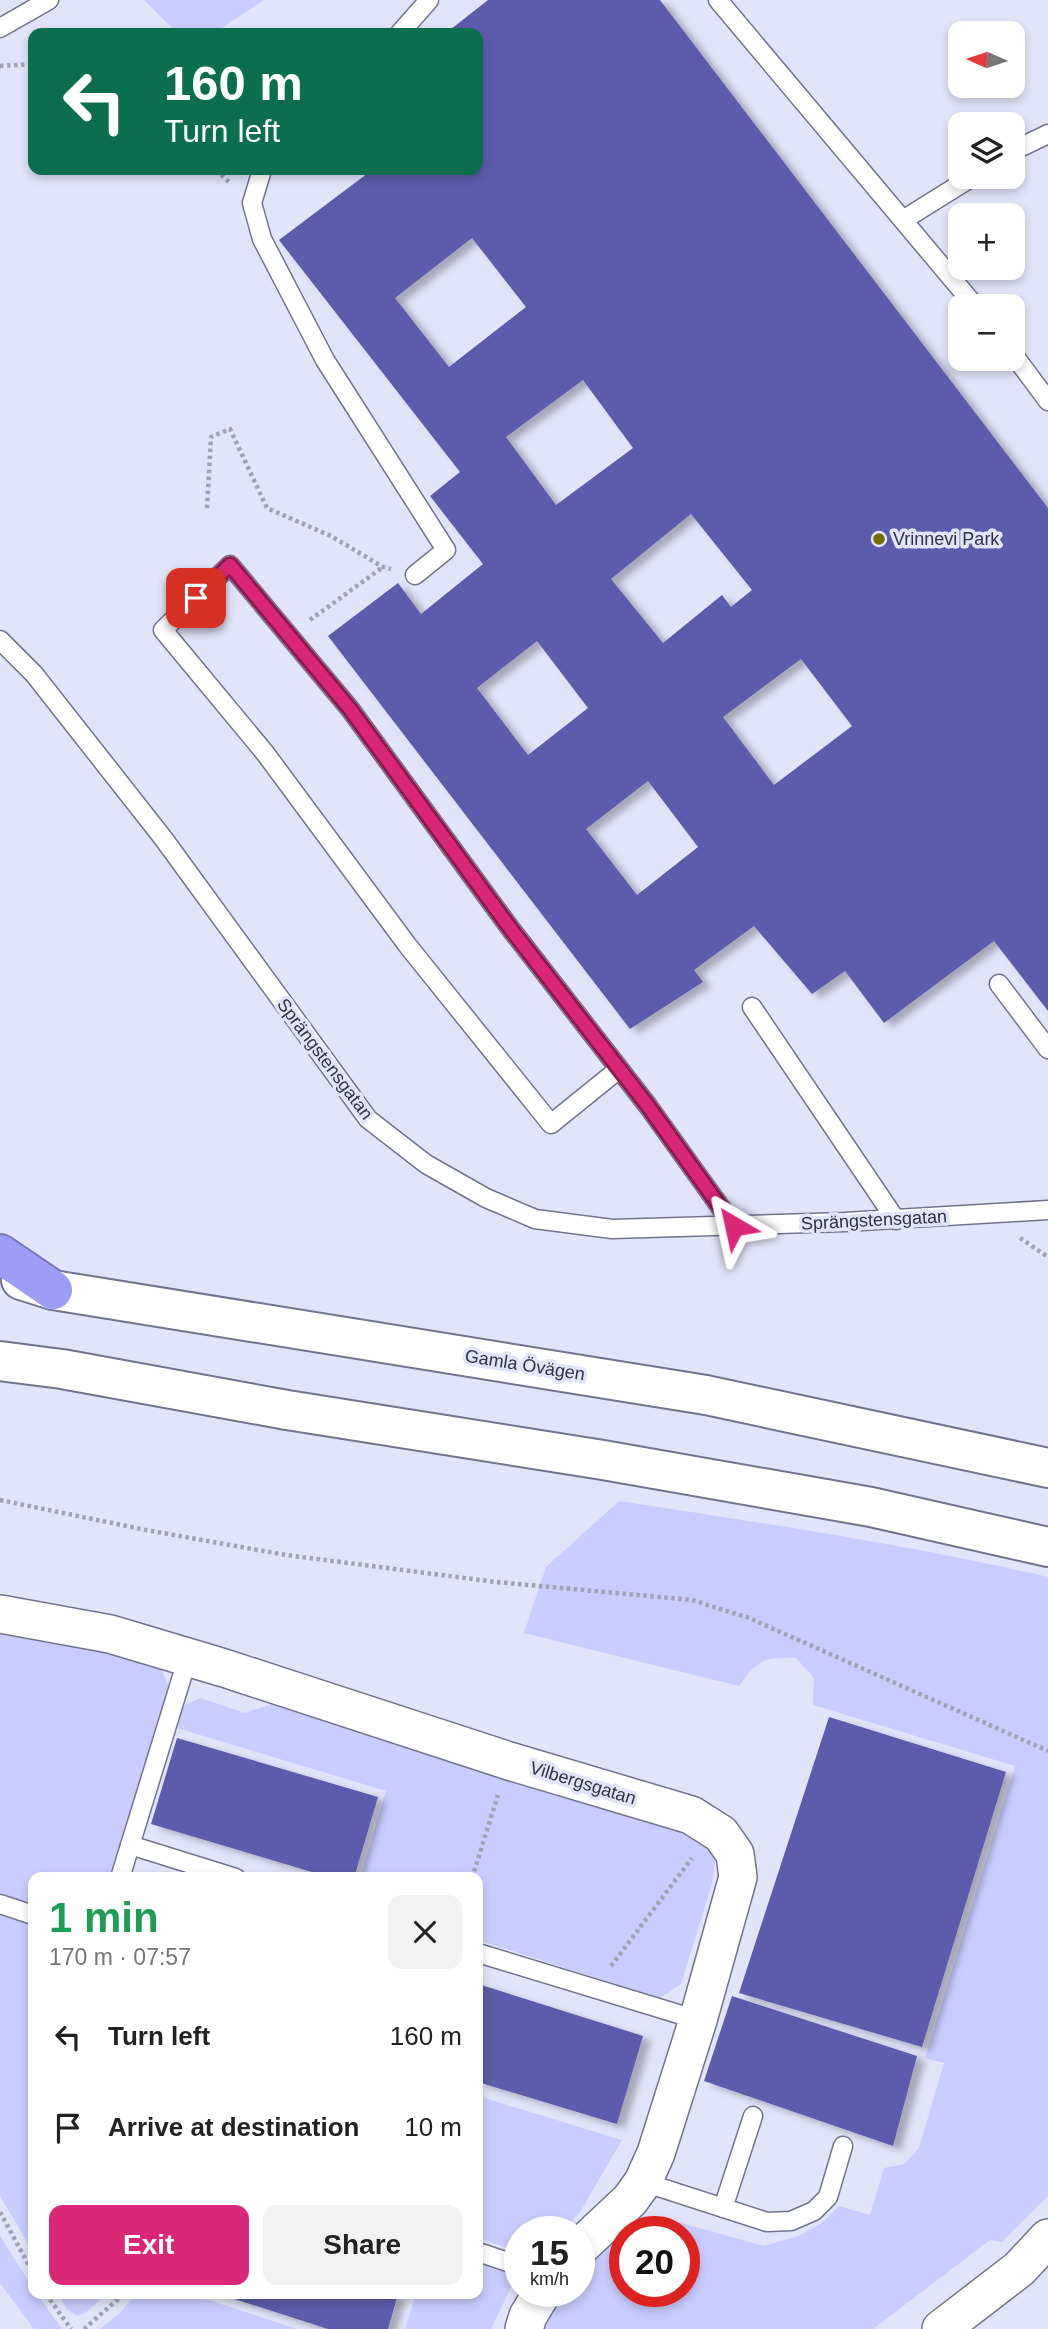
<!DOCTYPE html>
<html lang="en">
<head>
<meta charset="utf-8">
<style>
  body { margin:0; font-family:Helvetica,sans-serif; background:#f2f2f2; color:#222; height:100vh; display:flex; flex-direction:column; font-size:26px; white-space:nowrap }
  * { box-sizing:border-box; margin:0 }
  p { font-size:23px; color:#767676 }
  .icon { flex:none; width:38px; height:38px; fill:none; stroke:currentColor; stroke-width:2; stroke-linecap:round; stroke-linejoin:round }
  .map { position:relative; flex:1; overflow:hidden }
  .side { position:absolute; left:28px; top:1872px; width:455px; height:427px; display:flex; flex-direction:column; background:#fff; border-radius:14px; box-shadow:0 4px 10px #0003 }
  .side>* { flex:none }
  .top-card { position:absolute; left:28px; top:28px; width:455px; height:147px; border-radius:14px; box-shadow:0 4px 10px #0003; background:#0b6e4f; color:#fff; overflow:hidden }
  .needle { width:46px; rotate:273deg }
  .buttons { position:absolute; left:948px; top:21px; display:grid; gap:14px }
  .buttons a { display:grid; place-items:center; width:77px; height:77px; border-radius:14px; background:#fff; box-shadow:0 4px 10px #0003; font-size:35px }
  .speed { position:absolute; left:504px; top:2216px; display:flex; gap:14px; font-size:35px; font-weight:700; text-align:center }
  .speed>* { display:grid; place-content:center; width:91px; height:91px; border-radius:50%; background:#fff; box-shadow:0 4px 10px #0003; line-height:1 }
  .speed small { font-size:18px; font-weight:400 }
  .speed .limit { border:10px solid #d22; background:#fff; color:#111 }
  .pin { position:absolute; display:grid; place-items:center; width:60px; height:60px; color:#fff; margin:-30px; border-radius:14px; box-shadow:0 4px 10px #0006 }
  .me { position:absolute; width:77px; margin:-38px; rotate:324deg; stroke-linejoin:round; filter:drop-shadow(0 0 5px #0008) }
  .turn { display:flex; align-items:center; gap:24px; height:147px; padding:0 21px; font-size:32px }
  .turn .icon { width:91px; height:91px; stroke-width:2.5 }
  .turn b { display:block; font-size:49px; line-height:60px }
  .round { display:grid; place-items:center; flex:none; width:74px; height:74px; border-radius:14px; background:#f2f2f2 }
  .summary { display:flex; align-items:center; justify-content:space-between; height:119px; padding:0 21px }
  h1 { font-size:42px; font-weight:800; line-height:52px; color:#1e9e55 }
  .primary-button { display:flex; gap:14px; margin-top:auto; padding:14px 21px }
  .primary-button a { flex:1; height:80px; border-radius:14px; background:#db2777; color:#fff; font-size:28px; font-weight:800; line-height:80px; text-align:center }
  .primary-button a+a { background:#f2f2f2; color:#222 }
  ul { padding:0; list-style:none }
  li { display:flex; align-items:center; gap:21px; height:91px; padding:0 21px }
  li div { flex:1 }
  li b { display:block; font-size:26px }
  li em { font-style:normal }
  .map>svg:first-child { display:block }
  .green { fill:#c9ccfe; fill-rule:evenodd }
  .building { fill:#5c5bac; fill-rule:evenodd; filter:url(#shadow) }
  .lines { fill:none; stroke-linecap:round; stroke-linejoin:round }
  .lane-casing { stroke:#72748d; stroke-width:21 }
  .street-casing { stroke:#72748d; stroke-width:40 }
  .secondary-casing { stroke:#72748d; stroke-width:42 }
  .highway-casing { stroke:#7678b6; stroke-width:42 }
  .path { stroke:#a0a1b3; stroke-width:4.5; stroke-dasharray:3.5 3.5; stroke-linecap:butt }
  .lane { stroke:#fff; stroke-width:18 }
  .street { stroke:#fff; stroke-width:37 }
  .secondary { stroke:#fff; stroke-width:38 }
  .highway { stroke:#9b9df7; stroke-width:38 }
  .route-casing { stroke:#8e194d; stroke-width:18 }
  .route { stroke:#db2777; stroke-width:12 }
  .poi-dot { fill:#776b05; stroke:#e2e4fa; stroke-width:2.5 }
  .labels { text-anchor:middle; stroke-width:7; stroke-linejoin:round; paint-order:stroke }
  .poi-label { font-size:18px; fill:#32333e; stroke:#e2e4fa; text-anchor:start }
  .street-label { font-size:18px; fill:#32333e; stroke:#e2e4fa }
</style>
</head>
<body>
<div class="map">
<svg width="1048" height="2329" viewBox="0 0 1048 2329">
  <defs>
    <filter id="shadow"><feDropShadow dx="8" dy="4.5" stdDeviation="3.5" flood-color="#0004"/></filter>
  </defs>
  <rect width="100%" height="100%" fill="#e2e4fa"/>
  <g class="green">
    <polygon points="144,0 264,0 214,33 177,33"/>
    <path d="M 619,1501 C 762,1523 906,1544 1048,1577 L 1048,2196 L 1002,2242 L 990,2240 L 873,2329 L 545,2329 L 553,2310 L 565,2291 L 579,2291 L 579,2275 L 637,2219 L 650,2223 L 677,2222 L 764,2246 L 798,2236 L 822,2223 L 839,2206 L 870,2215 L 884,2168 L 904,2164 L 919,2148 L 944,2063 L 925,2058 L 1015,1766 L 813,1705 L 814,1678 L 796,1658 C 764,1657 758,1659 739,1686 L 524,1633 L 546,1567 ZM 625,2231 L 684,2231 L 684,2291 L 625,2291 Z"/>
    <polygon points="0,1626 159,1664 170,1689 111,1878 33,1878 33,1906 0,1896"/>
    <polygon points="200,1698 245,1713 278,1702 698,1832 716,1855 712,1884 681,1984 660,1998 478,1940 478,1878 360,1878 386,1791 177,1728 182,1706"/>
    <polygon points="0,1914 33,1924 33,2252 0,2196"/>
    <polygon points="478,2096 622,2140 580,2212 561,2231 520,2231 520,2252 478,2238"/>
    <polygon points="0,2236 33,2288 33,2294 37,2294 62,2329 34,2329 0,2283"/>
    <polygon points="478,2261 509,2271 514,2281 491,2329 405,2329 416,2294 478,2294"/>
    <polygon points="58,2294 107,2294 85,2313 77,2316 67,2309"/>
    <polygon points="136,2294 191,2294 297,2329 100,2329 121,2312"/>
  </g>
  <g class="building">
    <path d="M 488,0 L 660,0 L 1048,508 L 1048,1011 L 994,941 L 884,1023 L 845,971 L 812,994 L 754,926 L 694,970 L 703,982 L 630,1029 L 328,636 L 398,583 L 421,614 L 483,564 L 430,496 L 460,472 L 279,240 L 372,170 L 478,170 L 478,33 L 446,33 ZM 472,238 L 526,307 L 449,367 L 395,298 ZM 583,380 L 633,448 L 556,505 L 506,437 ZM 691,514 L 752,590 L 731,607 L 722,595 L 663,643 L 611,579 ZM 537,641 L 588,708 L 528,755 L 477,688 ZM 801,659 L 852,726 L 774,785 L 723,717 ZM 648,781 L 698,847 L 637,895 L 586,829 Z"/>
    <polygon points="829,1717 1006,1772 922,2047 739,1993"/>
    <polygon points="177,1738 378,1797 354,1878 332,1878 151,1824"/>
    <polygon points="478,1984 643,2036 617,2124 478,2082"/>
    <polygon points="732,1996 917,2056 893,2146 704,2081"/>
    <polygon points="219,2294 398,2294 388,2329 328,2329"/>
  </g>
  <g class="lines">
    <defs>
      <g id="lane">
        <polyline points="718,0 975,306"/>
        <polyline points="0,28 49,0"/>
        <polyline points="400,33 429,0"/>
        <polyline points="1013,151 1048,134"/>
        <polyline points="262,170 252,203 262,239 325,360 446,550 415,575"/>
        <polyline points="903,220 972,177"/>
        <polyline points="1013,354 1048,401"/>
        <polyline points="0,640 34,674 163,838 368,1119 426,1164 486,1198 535,1219 612,1229 845,1222 1048,1210"/>
        <polyline points="999,984 1048,1049"/>
        <polyline points="752,1007 896,1220"/>
        <polyline points="619,1069 551,1124 408,946 265,753 163,630 230,565 350,709 510,928 648,1106 734,1226"/>
        <polyline points="130,1845 236,1878"/>
        <polyline points="120,1878 188,1657"/>
        <polyline points="0,1904 33,1915"/>
        <polyline points="478,1953 698,2020"/>
        <polyline points="643,2182 767,2222 791,2221 814,2211 828,2197 843,2146"/>
        <polyline points="723,2208 753,2116"/>
        <polyline points="478,2252 520,2266"/>
      </g>
      <g id="street">
        <polyline points="0,1614 110,1634 224,1668 509,1761 691,1815 721,1834 735,1854 738,1877 698,2020 656,2153 643,2182 630,2200 579,2248"/>
        <polyline points="524,2329 528,2316 543,2291"/>
        <polyline points="941,2329 1019,2269 1048,2238"/>
      </g>
      <g id="secondary">
        <polyline points="21,1280 53,1290 706,1395 1048,1468"/>
        <polyline points="0,1361 62,1369 287,1410 603,1460 871,1507 1048,1547"/>
      </g>
      <polyline id="highway" points="0,1254 53,1290"/>
    </defs>
    <use href="#lane" class="lane-casing"/>
    <use href="#street" class="street-casing"/>
    <use href="#secondary" class="secondary-casing"/>
    <use href="#highway" class="highway-casing"/>
    <g class="path">
      <polyline points="0,66 33,64"/>
      <polyline points="216,170 231,184"/>
      <polyline points="207,508 211,437 230,429 267,508 331,536 383,567 391,569"/>
      <polyline points="310,620 383,567"/>
      <polyline points="1020,1238 1048,1257"/>
      <polyline points="0,1500 146,1530 286,1555 496,1582 692,1600 749,1618 1048,1751"/>
      <polyline points="472,1878 498,1795"/>
      <polyline points="611,1966 692,1858"/>
      <polyline points="0,2212 33,2273"/>
      <polyline points="46,2294 71,2329"/>
      <polyline points="84,2329 124,2294"/>
    </g>
    <use href="#lane" class="lane"/>
    <use href="#street" class="street"/>
    <use href="#secondary" class="secondary"/>
    <use href="#highway" class="highway"/>
  </g>
  <g class="lines">
    <defs>
      <polyline id="route" points="196,598 230,565 350,709 510,928 648,1106 734,1226"/>
    </defs>
    <use href="#route" class="route-casing"/>
    <use href="#route" class="route"/>
  </g>
  <circle class="poi-dot" cx="879" cy="539" r="7"/>
  <g class="labels">
    <g class="poi-label">
      <text x="893" y="545">Vrinnevi Park</text>
    </g>
    <g class="street-label">
      <text transform="translate(325 1059) rotate(53)" y="6">Sprängstensgatan</text>
      <text transform="translate(874 1220) rotate(-3)" y="6">Sprängstensgatan</text>
      <text transform="translate(525 1365) rotate(9)" y="6">Gamla Övägen</text>
      <text transform="translate(583 1783) rotate(17)" y="6">Vilbergsgatan</text>
    </g>
  </g>
</svg>
<div class="buttons">
<a><svg class="needle" viewBox="-14 -14 28 28"><path d="M0-13l5 13h-10z" fill="#e53935"/><path d="M0 13l5-13h-10z" fill="#767676"/></svg></a>
<a><svg class="icon" aria-label="layers" viewBox="0 0 24 24"><path d="M12 4l9 5-9 5-9-5zM3 14l9 5 9-5"/></svg></a>
<a>+</a>
<a>−</a>
</div>
<div class="speed"><div>15<small>km/h</small></div><div class="limit">20</div></div>
<div class="pin" style="left:196px;top:598px;background:#d93025"><svg class="icon" aria-label="arrive" viewBox="0 0 24 24"><path d="M6 21V4h12l-3 4 3 4H6"/></svg></div>
<svg class="me" style="left:734px;top:1226px" viewBox="-20 -20 40 40"><path d="M0-17L14 15 0 8-14 15z" fill="#db2777" stroke="#fff" stroke-width="4"/></svg>
<div class="top-card">
<div class="turn"><svg class="icon" aria-label="left" viewBox="0 0 24 24"><path d="M17 20v-9H6M10 6l-5 5 5 5"/></svg><div><b>160 m</b>Turn left</div></div>
</div>
<section class="side">
<div class="summary"><div><h1>1 min</h1><p>170 m · 07:57</p></div><a class="round"><svg class="icon" aria-label="close" viewBox="0 0 24 24"><path d="M6 6l12 12M18 6L6 18"/></svg></a></div>
<ul>
<li><svg class="icon" aria-label="left" viewBox="0 0 24 24"><path d="M17 20v-9H6M10 6l-5 5 5 5"/></svg><div><b>Turn left</b></div><em>160 m</em></li>
<li><svg class="icon" aria-label="arrive" viewBox="0 0 24 24"><path d="M6 21V4h12l-3 4 3 4H6"/></svg><div><b>Arrive at destination</b></div><em>10 m</em></li>
</ul>
<div class="primary-button"><a>Exit</a><a>Share</a></div>
</section>
</div>
</body>
</html>
